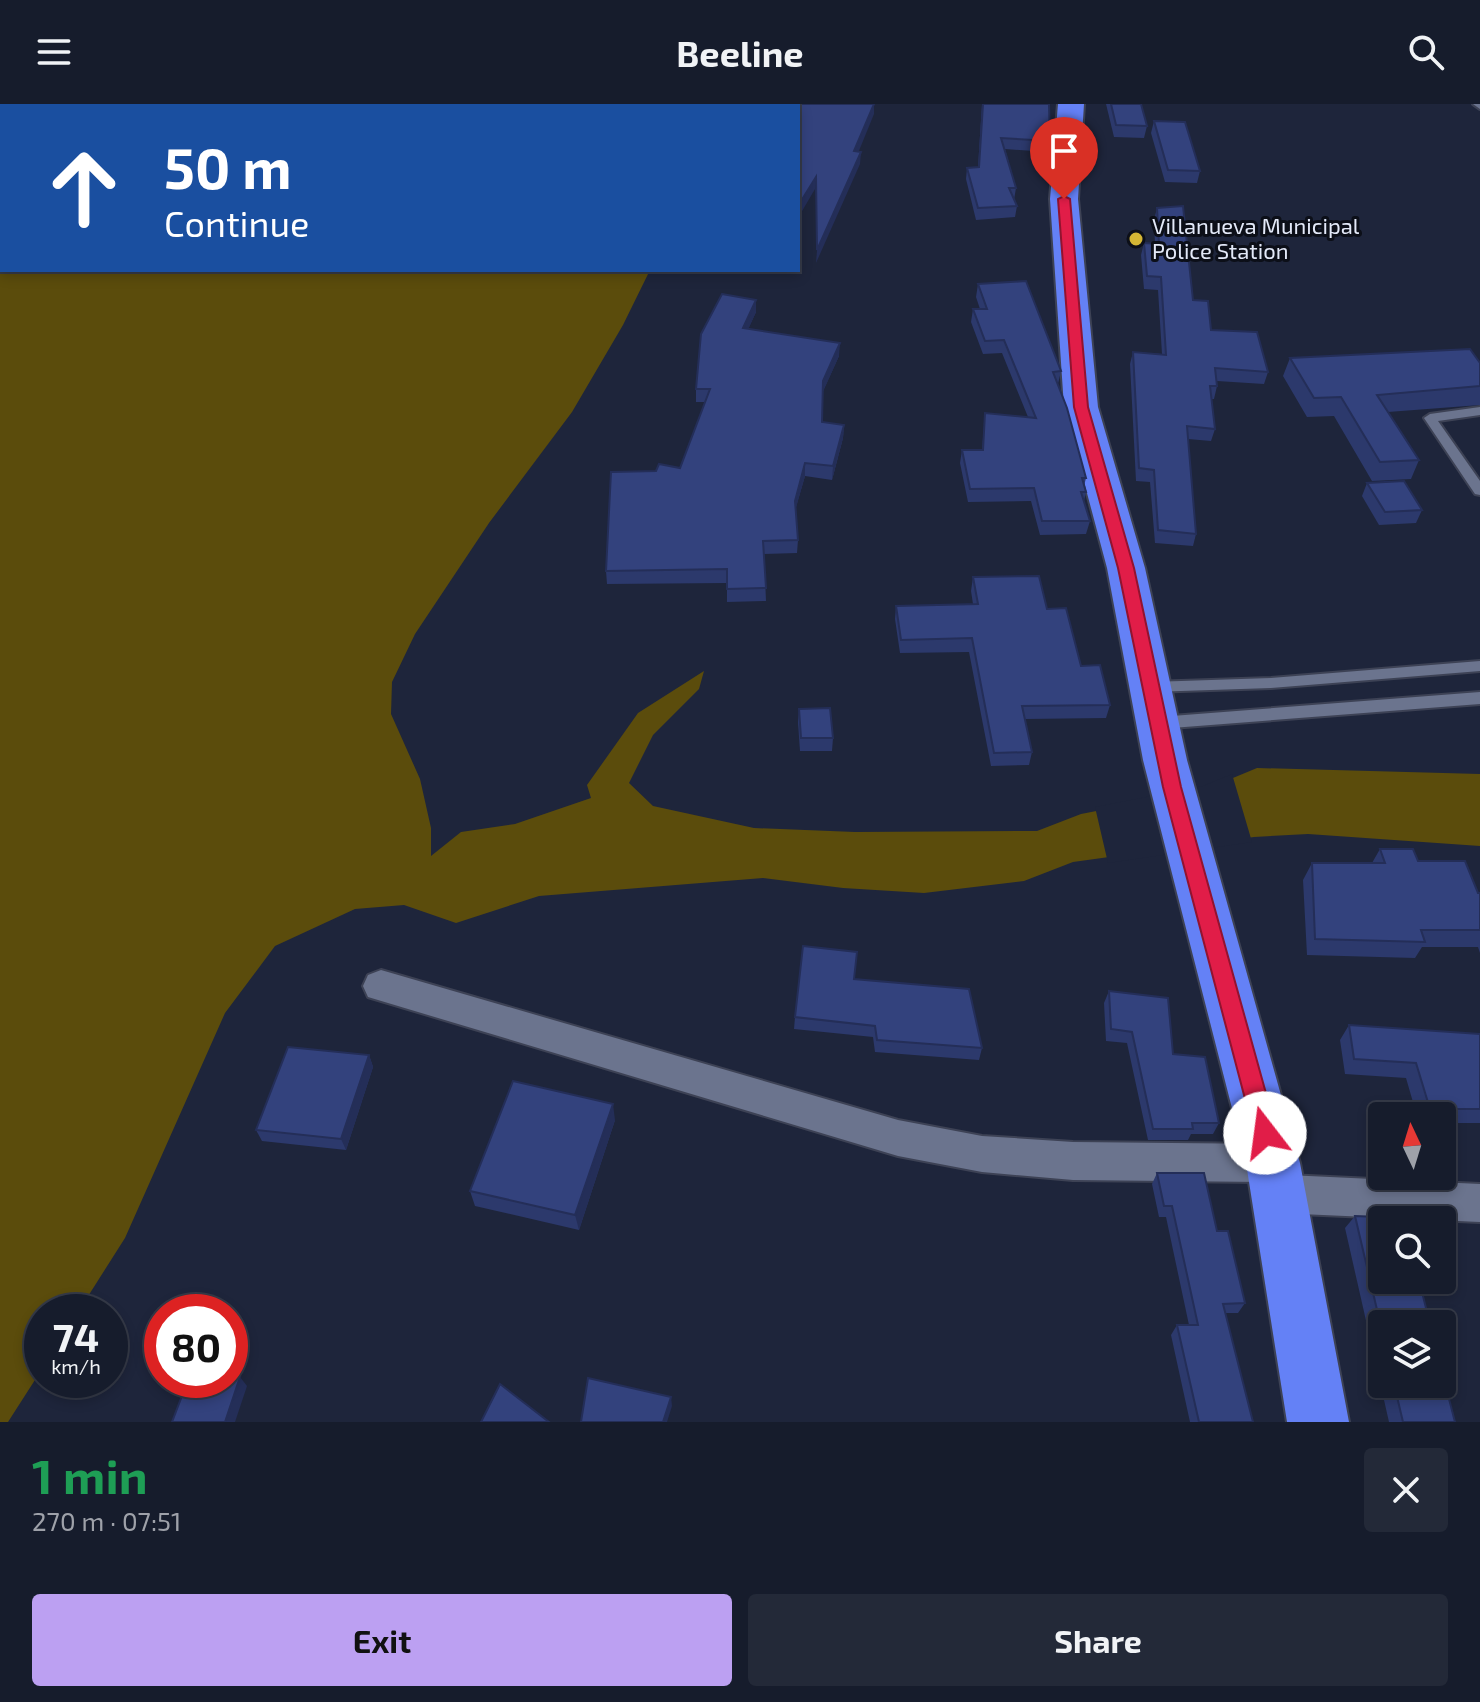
<!DOCTYPE html>
<html lang="en">
<head>
<meta charset="utf-8">
<style>
  body { margin:0; font-family:"Exo 2",sans-serif; background:#232938; color:#f1f3f6; height:100vh; display:flex; flex-direction:column; font-size:30px; white-space:nowrap }
  * { box-sizing:border-box; margin:0 }
  p { font-size:26px; color:#9ea1a9 }
  .icon { flex:none; width:44px; height:44px; fill:none; stroke:currentColor; stroke-width:2; stroke-linecap:round; stroke-linejoin:round }
  .map { position:relative; height:1318px; overflow:hidden }
  .details { display:flex; flex-direction:column; background:#161c2c; flex:1 }
  .details>* { flex:none }
  .top-card { position:absolute; left:0px; top:0px; width:800px; height:168px; box-shadow:0 4px 12px #0003,0 0 0 2px #353a48; background:#1a4fa0; color:#fff; overflow:hidden }
  .needle { width:52px; rotate:356deg }
  .tools { position:absolute; left:1368px; top:998px; display:grid; gap:16px }
  .tools a { display:grid; place-items:center; width:88px; height:88px; border-radius:8px; background:#161c2c; box-shadow:0 4px 12px #0003,0 0 0 2px #353a48; font-size:40px }
  .speed { position:absolute; left:24px; top:1190px; display:flex; gap:16px; font-size:40px; font-weight:700; text-align:center }
  .speed>* { display:grid; place-content:center; width:104px; height:104px; border-radius:50%; background:#161c2c; box-shadow:0 4px 12px #0003,0 0 0 2px #353a48; line-height:1 }
  .speed small { font-size:20px; font-weight:400 }
  .speed .limit { border:12px solid #d22; background:#fff; color:#111 }
  .pin { position:absolute; display:grid; place-items:center; width:68px; height:68px; color:#fff; margin:-82px -34px; border-radius:50% 50% 50% 0; rotate:-45deg; box-shadow:0 0 8px #0007 }
  .pin .icon { rotate:45deg }
  .me { position:absolute; width:88px; margin:-44px; rotate:345deg; stroke-linejoin:round; filter:drop-shadow(0 0 6px #0008) }
  .turn { display:flex; align-items:center; gap:28px; height:168px; padding:0 32px; font-size:36px }
  .turn .icon { width:104px; height:104px; stroke-width:2.5 }
  .turn b { display:block; font-size:56px; line-height:68px }
  .round { display:grid; place-items:center; flex:none; width:84px; height:84px; border-radius:8px; background:#232938 }
  .head { display:flex; align-items:center; justify-content:space-between; height:136px; padding:0 32px }
  h1 { font-size:48px; font-weight:700; line-height:60px; color:#1e9e55 }
  .button { display:flex; gap:16px; margin-top:auto; padding:16px 32px }
  .button a { flex:1; height:92px; border-radius:8px; background:#bca0f2; color:#111; font-size:32px; font-weight:700; line-height:92px; text-align:center }
  .button a+a { background:#232938; color:#f1f3f6 }
  header { display:flex; justify-content:space-between; align-items:center; height:104px; padding:0 32px; background:#161c2c; font-size:36px; font-weight:700 }
  .map>svg:first-child { display:block }
  .water { fill:#5b4c0c }
  .pier { fill:#1e253b }
  .lines { fill:none; stroke-linecap:round; stroke-linejoin:round }
  .lane-casing { stroke:#3d4255; stroke-width:4 }
  .street-casing { stroke:#3d4255; stroke-width:4 }
  .highway-casing { stroke:#3d4255; stroke-width:4 }
  .lane { fill:#6b748e; fill-rule:evenodd }
  .street { fill:#6b748e; fill-rule:evenodd }
  .highway { fill:#6481f6; fill-rule:evenodd }
  .wall { fill:#2c396c }
  .shaded-wall { fill:#242e58 }
  .building { fill:#33427d; stroke:#242e58; stroke-width:2 }
  .route { fill:#e11d48; stroke:#92132f; stroke-width:2 }
  .poi-dot { fill:#d4b635; stroke:#0c0f18; stroke-width:3 }
  .labels { text-anchor:middle; stroke-width:6; stroke-linejoin:round; paint-order:stroke }
  .far-poi-label { font-size:22px; fill:#e3e9f8; stroke:#0c0f18; text-anchor:start }
</style>
</head>
<body>
<header><svg class="icon" aria-label="menu" viewBox="0 0 24 24"><path d="M4 6h16M4 12h16M4 18h16"/></svg>Beeline<svg class="icon" aria-label="search" viewBox="0 0 24 24"><circle cx="10" cy="10" r="6"/><path d="M15 15l6 6"/></svg></header>
<div class="map">
<svg width="1480" height="1318" viewBox="0 0 1480 1318">
  <rect width="100%" height="100%" fill="#1e253b"/>
  <polygon class="water" points="0,0 719,0 2,2 2,166 650,166 623,221 572,308 489,419 415,530 392,578 391,610 420,675 431,724 431,752 461,728 515,720 591,694 587,681 638,609 704,567 699,585 653,631 629,679 653,702 754,724 855,728 1037,727 1081,710 1204,686 1257,664 1480,670 1480,742 1308,730 1254,733 1073,758 1024,777 924,789 843,784 763,774 539,792 456,819 404,801 355,805 275,842 225,909 125,1134 78,1208 42,1208 42,1265 8,1318 0,1318"/>
  <polygon class="pier" points="1232,670 1252,738 1108,759 1095,703 1203,682"/>
  <g class="lines">
    <defs>
      <g id="lane">
        <polygon points="1473,0 1480,0 1480,5"/>
        <polygon points="1480,303 1480,311 1438,317 1480,377 1480,391 1475,390 1424,314 1430,310"/>
        <polygon points="1480,557 1480,567 1271,584 1151,588 1143,583 1151,578 1271,574"/>
        <polygon points="1480,588 1480,600 1159,625 1151,619 1159,613"/>
      </g>
      <polygon id="street" points="381,866 898,1016 982,1032 1073,1038 1273,1040 1287,1046 1293,1059 1287,1071 1480,1080 1480,1118 1278,1109 1264,1104 1258,1090 1263,1078 1073,1076 982,1068 898,1052 368,893 363,882 368,871"/>
      <polygon id="highway" points="1058,0 1084,0 1078,95 1098,303 1145,464 1187,656 1300,1059 1349,1318 1287,1318 1246,1059 1143,656 1107,464 1064,303 1050,95"/>
    </defs>
    <use href="#lane" class="lane-casing"/>
    <use href="#street" class="street-casing"/>
    <use href="#highway" class="highway-casing"/>
    <use href="#lane" class="lane"/>
    <use href="#street" class="street"/>
    <use href="#highway" class="highway"/>
  </g>
  <g class="wall">
    <polygon points="982,0 1049,0 1050,37 1048,48 1005,45 1016,84 1014,96 1017,102 1015,113 976,116 966,75 967,64 978,63"/>
    <polygon points="1106,0 1141,0 1147,22 1144,34 1114,33"/>
    <polygon points="1154,17 1200,67 1197,79 1165,78 1151,29"/>
    <polygon points="1157,104 1193,196 1211,226 1268,268 1264,280 1217,277 1217,282 1214,295 1211,295 1215,325 1211,337 1188,335 1196,430 1193,442 1155,439 1150,378 1136,377 1130,260 1133,248 1162,250 1158,186 1144,185 1141,151 1144,139 1155,140 1154,116"/>
    <polygon points="978,180 1061,267 1058,280 1086,374 1084,382 1086,388 1084,397 1090,417 1086,430 1040,431 1031,397 968,398 960,359 962,346 982,346 985,309 1028,313 1002,249 983,250 971,218 973,205 980,205 976,193"/>
    <polygon points="756,196 756,208 748,225 839,252 822,289 822,318 844,321 843,334 832,376 805,372 795,406 798,436 797,449 764,450 766,497 727,498 727,479 607,480 606,467 656,367 680,364 705,298 696,298 696,285"/>
    <polygon points="1290,254 1480,259 1480,301 1388,308 1419,356 1411,375 1372,377 1334,312 1307,313 1283,272"/>
    <polygon points="1367,379 1422,406 1416,419 1379,421 1362,392"/>
    <polygon points="973,473 1047,505 1081,562 1110,601 1106,614 1025,615 1032,648 1029,661 991,662 969,548 900,549 895,515 896,502 973,500 971,487"/>
    <polygon points="799,605 833,634 832,647 800,647 798,618"/>
    <polygon points="1380,745 1418,757 1480,789 1480,849 1478,843 1422,843 1415,854 1307,851 1303,776 1312,759 1372,759"/>
    <polygon points="854,875 982,944 979,956 875,948 873,933 794,925 795,913"/>
    <polygon points="1109,887 1173,950 1219,1019 1213,1030 1191,1030 1188,1036 1148,1036 1127,939 1106,937 1104,899"/>
    <polygon points="1349,921 1480,930 1480,1019 1442,1019 1442,1012 1417,1012 1406,974 1345,970 1340,936"/>
    <polygon points="369,951 373,963 346,1046 262,1037 256,1026"/>
    <polygon points="615,1016 579,1126 475,1102 470,1087"/>
    <polygon points="1157,1069 1217,1127 1245,1199 1238,1209 1225,1209 1253,1318 1190,1318 1171,1231 1177,1221 1189,1221 1166,1113 1159,1113 1152,1080"/>
    <polygon points="1355,1112 1382,1220 1382,1280 1442,1280 1455,1318 1389,1318 1345,1124"/>
  </g>
  <g class="shaded-wall">
    <polygon points="874,0 874,10 854,59 854,47"/>
    <polygon points="861,48 860,60 816,159 817,146"/>
    <polygon points="816,73 815,85 798,114 798,102"/>
    <polygon points="756,196 756,208 743,237 743,224"/>
    <polygon points="840,239 839,252 822,290 823,277"/>
    <polygon points="844,321 843,334 832,376 833,362"/>
    <polygon points="805,359 805,372 794,411 795,397"/>
    <polygon points="369,951 373,963 346,1046 341,1035"/>
    <polygon points="613,1000 615,1016 579,1126 575,1111"/>
    <polygon points="240,1273 247,1282 235,1318 225,1318"/>
    <polygon points="671,1293 672,1302 667,1318 663,1318"/>
  </g>
  <g class="building">
    <polygon points="768,0 874,0 854,47 861,48 817,146 816,73 798,102 798,2 767,2"/>
    <polygon points="983,0 1049,0 1050,37 1001,34 1016,84 1009,84 1017,102 978,104 967,64 979,63"/>
    <polygon points="1111,0 1141,0 1147,22 1116,21"/>
    <polygon points="1154,17 1185,18 1200,67 1168,66"/>
    <polygon points="1183,102 1193,196 1208,197 1211,226 1257,228 1268,268 1215,264 1217,282 1210,282 1215,325 1187,322 1196,430 1158,426 1154,366 1139,364 1133,248 1166,251 1161,173 1147,172 1144,139 1159,140 1157,104"/>
    <polygon points="1026,177 1061,267 1053,268 1067,304 1086,374 1082,374 1086,388 1081,388 1090,417 1042,417 1034,384 970,385 962,346 983,346 985,309 1036,314 1004,236 985,237 973,205 987,205 978,180"/>
    <polygon points="722,190 756,196 743,224 840,239 823,277 822,318 844,321 833,362 805,359 795,397 798,436 763,437 766,484 727,485 727,465 606,467 611,368 656,367 659,360 680,364 710,285 696,285 701,230"/>
    <polygon points="1470,245 1480,259 1480,282 1377,291 1419,356 1380,358 1341,293 1314,294 1290,254"/>
    <polygon points="1404,377 1422,406 1385,408 1367,379"/>
    <polygon points="1039,472 1047,505 1066,504 1081,562 1100,561 1110,601 1022,602 1032,648 994,649 972,534 901,536 896,502 978,500 973,473"/>
    <polygon points="830,604 833,634 801,634 799,605"/>
    <polygon points="1380,745 1413,745 1418,757 1465,757 1478,789 1480,789 1480,826 1421,826 1425,838 1315,835 1312,759 1385,759"/>
    <polygon points="803,842 857,848 854,875 969,885 982,944 877,936 875,922 795,913"/>
    <polygon points="1109,887 1168,894 1173,950 1205,953 1219,1019 1192,1019 1193,1025 1153,1025 1132,928 1111,925"/>
    <polygon points="1349,921 1480,930 1480,1005 1430,1005 1416,959 1354,955"/>
    <polygon points="288,943 369,951 341,1035 256,1026"/>
    <polygon points="513,977 613,1000 575,1111 470,1087"/>
    <polygon points="1157,1069 1204,1069 1217,1127 1228,1127 1245,1199 1223,1200 1253,1318 1199,1318 1177,1221 1198,1221 1172,1102 1164,1102"/>
    <polygon points="1355,1112 1403,1114 1404,1116 1382,1116 1382,1176 1419,1176 1430,1220 1382,1220 1382,1227"/>
    <polygon points="1442,1268 1455,1318 1403,1318 1394,1280 1442,1280"/>
    <polygon points="230,1272 240,1273 225,1318 172,1318 188,1276 230,1276"/>
    <polygon points="588,1274 671,1293 663,1318 581,1318"/>
    <polygon points="500,1280 549,1318 481,1318"/>
  </g>
  <polygon class="route" points="1064,92 1070,95 1088,303 1134,464 1181,683 1277,1029 1273,1036 1265,1039 1258,1036 1254,1029 1163,683 1118,464 1074,303 1058,95"/>
  <circle class="poi-dot" cx="1136" cy="135" r="8"/>
  <g class="labels">
    <g class="far-poi-label">
      <text x="1152" y="130">Villanueva Municipal<tspan x="1152" dy="25">Police Station</tspan></text>
    </g>
  </g>
</svg>
<div class="tools">
<a><svg class="needle" viewBox="-14 -14 28 28"><path d="M0-13l5 13h-10z" fill="#e53935"/><path d="M0 13l5-13h-10z" fill="#9ea1a9"/></svg></a>
<a><svg class="icon" aria-label="search" viewBox="0 0 24 24"><circle cx="10" cy="10" r="6"/><path d="M15 15l6 6"/></svg></a>
<a><svg class="icon" aria-label="layers" viewBox="0 0 24 24"><path d="M12 4l9 5-9 5-9-5zM3 14l9 5 9-5"/></svg></a>
</div>
<div class="speed"><div>74<small>km/h</small></div><div class="limit">80</div></div>
<div class="pin" style="left:1064px;top:95px;background:#d93025"><svg class="icon" aria-label="arrive" viewBox="0 0 24 24"><path d="M6 21V4h12l-3 4 3 4H6"/></svg></div>
<svg class="me" style="left:1265px;top:1029px" viewBox="-20 -20 40 40"><circle r="19" fill="#fff"/><path d="M0-13L10 11 0 6-10 11z" fill="#e11d48"/></svg>
<div class="top-card">
<div class="turn"><svg class="icon" aria-label="ahead" viewBox="0 0 24 24"><path d="M12 20V5M6 11l6-6 6 6"/></svg><div><b>50 m</b>Continue</div></div>
</div>
</div>
<section class="details">
<div class="head"><div><h1>1 min</h1><p>270 m · 07:51</p></div><a class="round"><svg class="icon" aria-label="close" viewBox="0 0 24 24"><path d="M6 6l12 12M18 6L6 18"/></svg></a></div>
<div class="button"><a>Exit</a><a>Share</a></div>
</section>
</body>
</html>
